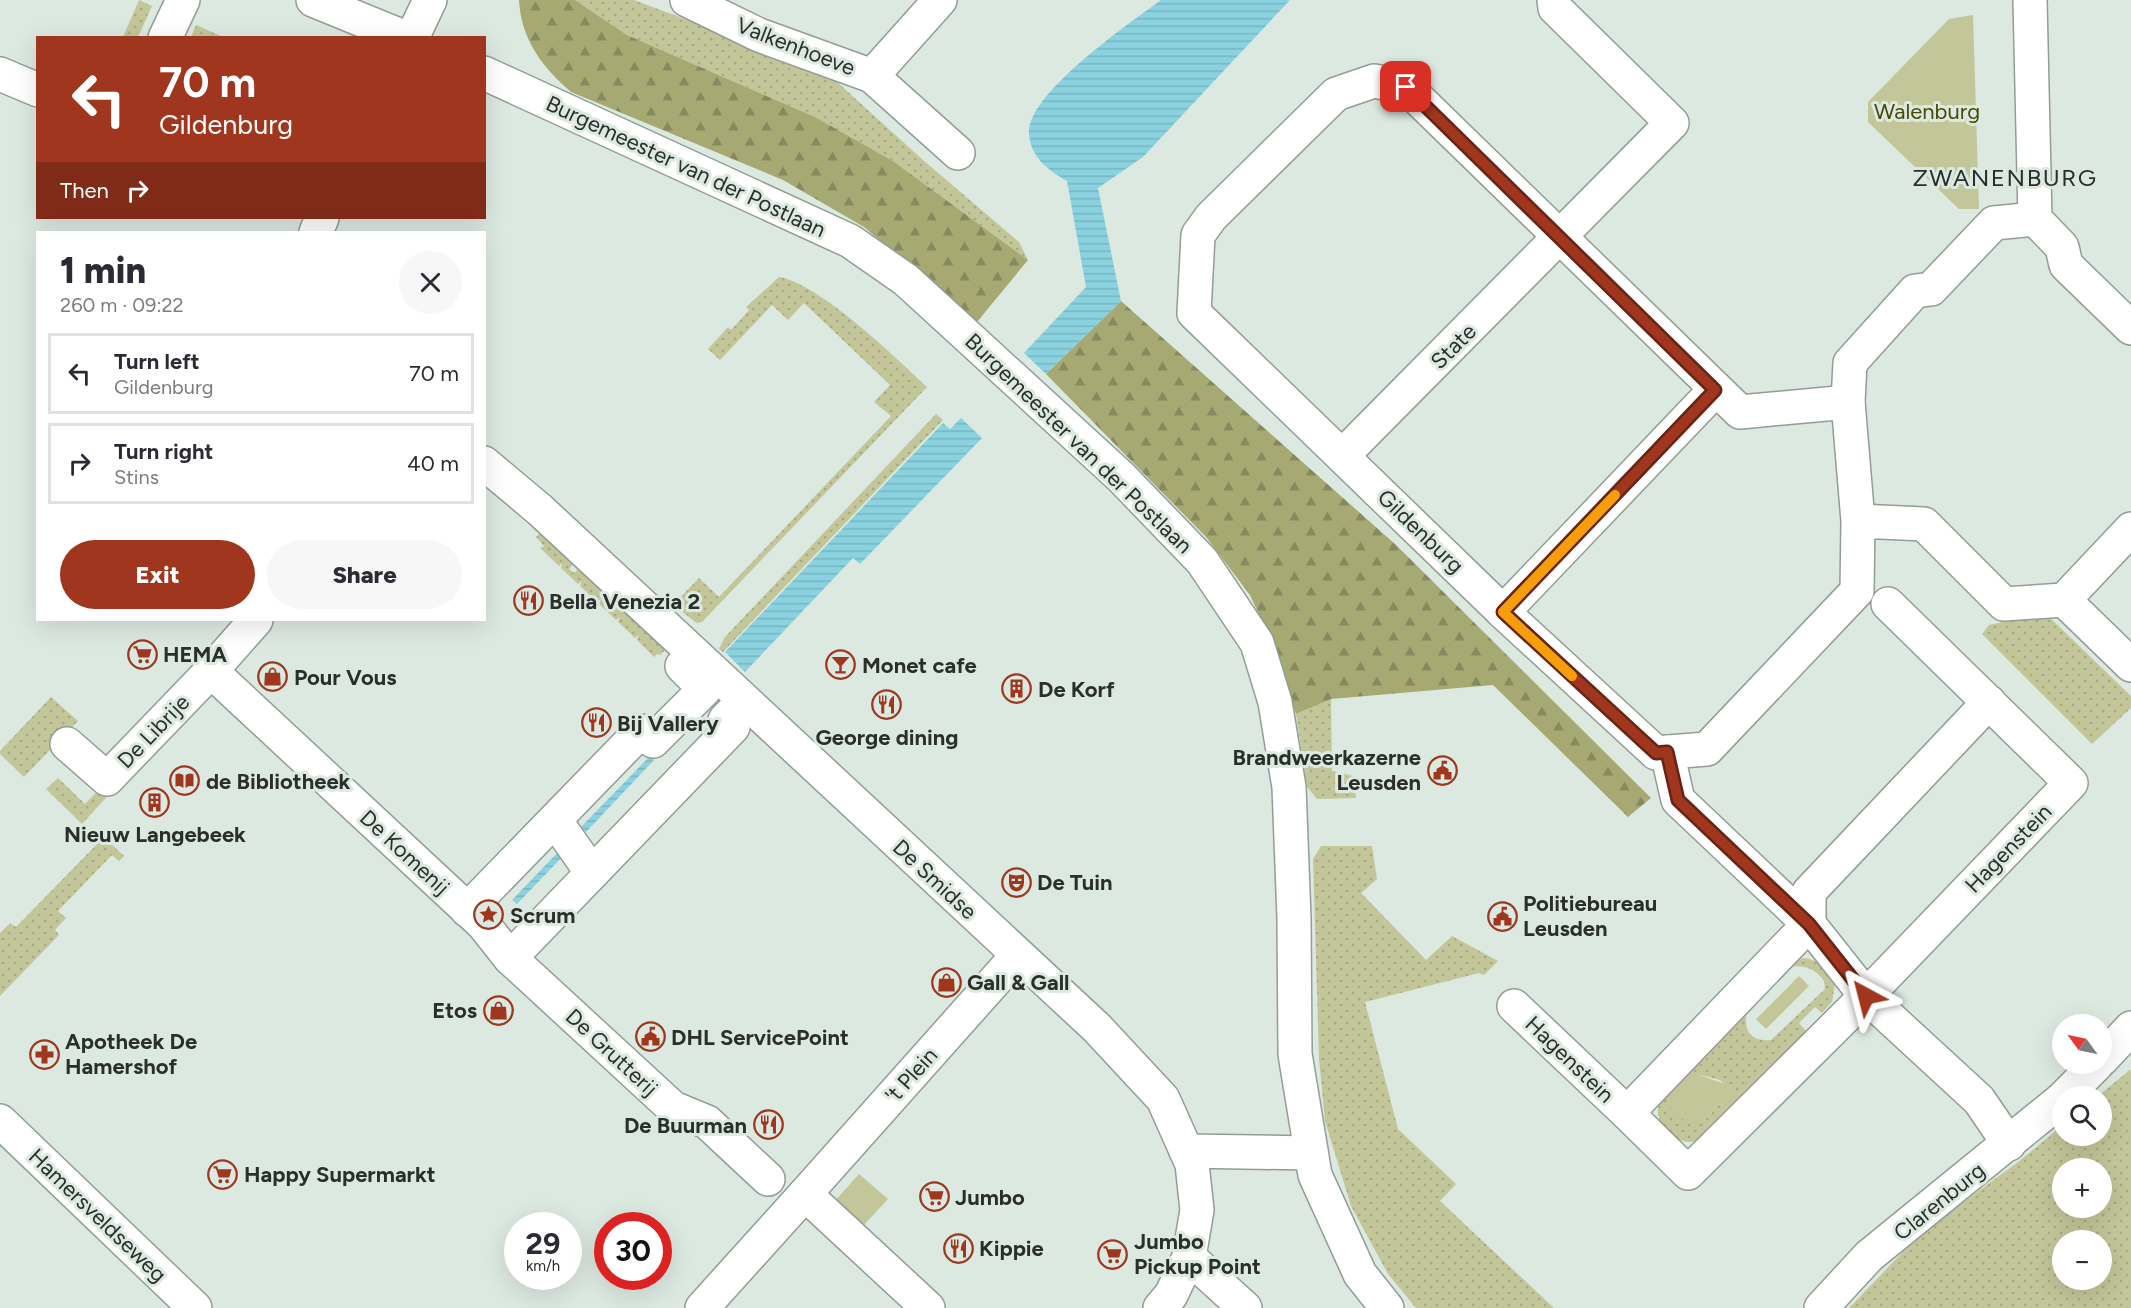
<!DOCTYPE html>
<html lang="en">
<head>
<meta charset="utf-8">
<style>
  body { margin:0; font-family:Figtree,sans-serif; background:#f7f7f7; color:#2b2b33; height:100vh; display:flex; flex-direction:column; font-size:22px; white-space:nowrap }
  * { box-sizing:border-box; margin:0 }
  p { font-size:20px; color:#7c7c81 }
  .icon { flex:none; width:33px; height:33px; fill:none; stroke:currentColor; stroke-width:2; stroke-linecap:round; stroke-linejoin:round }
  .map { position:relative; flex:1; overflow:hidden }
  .details { position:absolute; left:36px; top:231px; width:450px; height:390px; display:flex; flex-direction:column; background:#fff; border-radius:0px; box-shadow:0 6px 24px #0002 }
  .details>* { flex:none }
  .top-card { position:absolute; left:36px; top:36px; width:450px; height:183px; border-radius:0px; box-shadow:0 6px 24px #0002; background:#9f361d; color:#fff; overflow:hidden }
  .needle { width:39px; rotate:303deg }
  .tools { position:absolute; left:2052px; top:1014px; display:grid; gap:12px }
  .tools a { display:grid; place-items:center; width:60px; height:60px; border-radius:50%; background:#fff; box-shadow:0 6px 24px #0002; font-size:30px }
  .speed { position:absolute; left:504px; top:1212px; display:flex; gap:12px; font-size:30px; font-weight:700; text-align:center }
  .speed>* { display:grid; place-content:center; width:78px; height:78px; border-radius:50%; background:#fff; box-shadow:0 6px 24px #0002; line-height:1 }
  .speed small { font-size:15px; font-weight:400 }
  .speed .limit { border:9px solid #d22; background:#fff; color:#111 }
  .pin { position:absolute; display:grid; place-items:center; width:51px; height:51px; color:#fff; margin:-26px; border-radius:12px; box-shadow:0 3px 9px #0006 }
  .me { position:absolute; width:66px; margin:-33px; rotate:322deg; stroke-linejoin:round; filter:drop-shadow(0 0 4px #0008) }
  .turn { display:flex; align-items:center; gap:21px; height:126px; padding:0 24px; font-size:27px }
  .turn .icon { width:78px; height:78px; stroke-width:2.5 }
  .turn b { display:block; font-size:42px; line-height:51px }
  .then { display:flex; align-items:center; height:57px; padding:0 24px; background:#0003; gap:12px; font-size:22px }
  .round { display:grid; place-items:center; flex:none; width:63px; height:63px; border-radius:32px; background:#f7f7f7 }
  .summary { display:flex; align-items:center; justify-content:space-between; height:102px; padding:0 24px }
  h1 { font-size:36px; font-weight:800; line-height:45px }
  .action { display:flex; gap:12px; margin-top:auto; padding:12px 24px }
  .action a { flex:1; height:69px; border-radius:36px; background:#9f361d; color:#fff; font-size:24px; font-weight:800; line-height:69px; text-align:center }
  .action a+a { background:#f7f7f7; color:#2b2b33 }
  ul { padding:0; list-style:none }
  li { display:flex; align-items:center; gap:18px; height:81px; margin:0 12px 9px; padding:0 12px; border:3px solid #e1e1e2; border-radius:0px }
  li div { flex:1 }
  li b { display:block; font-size:22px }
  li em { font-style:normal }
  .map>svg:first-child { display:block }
  .grass { fill:url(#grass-dots); fill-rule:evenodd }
  .forest { fill:url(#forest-firs) }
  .green { fill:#c3c699 }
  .water { fill:url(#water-rules) }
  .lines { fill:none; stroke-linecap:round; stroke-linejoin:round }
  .street-casing { stroke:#919d96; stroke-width:36 }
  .secondary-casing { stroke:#919d96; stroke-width:36 }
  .street { stroke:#fff; stroke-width:33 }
  .secondary { stroke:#fff; stroke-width:33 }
  .route-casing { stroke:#672313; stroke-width:15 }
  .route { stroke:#9f361d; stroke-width:10 }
  .slow { stroke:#f59e0b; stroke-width:10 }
  .labels { text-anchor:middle; stroke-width:6; stroke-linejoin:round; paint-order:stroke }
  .street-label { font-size:22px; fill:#2a2f2c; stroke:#dce9e1 }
  .park-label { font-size:22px; fill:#484905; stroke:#dce9e1 }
  .poi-label { font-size:22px; font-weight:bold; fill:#2a2f2c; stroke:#dce9e1; text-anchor:start }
  .neighbourhood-label { font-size:24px; letter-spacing:1.5px; fill:#2a2f2c; stroke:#dce9e1 }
</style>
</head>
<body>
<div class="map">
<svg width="2131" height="1308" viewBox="0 0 2131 1308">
  <defs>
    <pattern id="grass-dots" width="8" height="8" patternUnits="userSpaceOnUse" patternTransform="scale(1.5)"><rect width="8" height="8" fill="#c3c699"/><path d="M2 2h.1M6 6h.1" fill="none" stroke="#a8aa84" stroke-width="1.8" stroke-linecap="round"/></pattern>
    <pattern id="forest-firs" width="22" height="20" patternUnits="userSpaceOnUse" patternTransform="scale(1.5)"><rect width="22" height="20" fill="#a6a972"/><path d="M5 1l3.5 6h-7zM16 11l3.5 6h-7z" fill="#878a5e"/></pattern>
    <pattern id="water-rules" width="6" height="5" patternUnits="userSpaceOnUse" patternTransform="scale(1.5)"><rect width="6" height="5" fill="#8bd2e0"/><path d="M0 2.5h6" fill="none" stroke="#78b5c0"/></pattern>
  </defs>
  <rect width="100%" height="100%" fill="#dce9e1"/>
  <g class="grass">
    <polygon points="139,0 152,6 138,37 123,37"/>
    <polygon points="575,0 634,0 826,72 923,160 1019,242 1028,260 893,161 815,117 627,35"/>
    <polygon points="196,25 223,37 191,37"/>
    <path d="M 779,277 C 820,284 895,357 927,387 L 702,622 L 697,623 L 673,605 L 699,578 L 719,597 L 891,416 L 874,402 L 890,385 L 804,303 L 788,320 L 772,305 L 720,360 L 708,349 L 728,327 L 731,330 L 749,310 L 746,307 Z"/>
    <polygon points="936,414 943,420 723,652 719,649 725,637"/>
    <polygon points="543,530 576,561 569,569 574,573 581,566 667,648 660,655 657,654 654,657 637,640 639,635 635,638 618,622 620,617 616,620 599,604 601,599 597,602 580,586 582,581 578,584 561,568 562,563 559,566 540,548 544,546 536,537"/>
    <polygon points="2045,613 2131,696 2131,708 2092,744 1982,634 1989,625"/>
    <polygon points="51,697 78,721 24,777 0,754 0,751"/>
    <polygon points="1331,699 1332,771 1353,776 1356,798 1317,799 1307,787 1296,714"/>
    <polygon points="129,759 135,766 82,824 46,789 58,778 85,804"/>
    <polygon points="104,837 124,856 119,861 112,855 58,911 66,918 55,930 59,935 0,996 0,933 10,923 16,927"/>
    <polygon points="1321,846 1372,846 1377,879 1361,893 1426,960 1452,936 1498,961 1484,975 1479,973 1365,1002 1398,1129 1456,1184 1440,1201 1554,1308 1416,1308 1388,1274 1351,1206 1325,1121 1319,1059 1313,859"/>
    <path d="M 1803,958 C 1820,959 1826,971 1835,983 L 1832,1002 L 1822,1013 L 1815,1007 L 1799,1023 L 1806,1031 L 1739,1101 L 1720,1080 L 1696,1074 L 1690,1069 L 1747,1009 C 1743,1028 1749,1042 1771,1040 L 1825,989 L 1824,981 C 1814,967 1803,965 1786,967 Z"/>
    <path d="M 2131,1069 L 2131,1308 L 1849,1308 L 1920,1234 L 2018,1162 L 2062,1126 L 2062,1136 L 2102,1136 L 2102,1096 L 2098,1096 ZM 2062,1168 L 2102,1168 L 2102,1208 L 2062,1208 ZM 2062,1240 L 2102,1240 L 2102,1280 L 2062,1280 Z"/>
    <path d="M 1671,1090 C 1666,1113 1683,1123 1703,1122 L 1719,1104 L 1730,1110 C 1721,1119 1709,1135 1698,1140 C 1680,1149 1652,1124 1659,1105 C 1661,1099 1667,1094 1671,1090 Z"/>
  </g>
  <g class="forest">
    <path d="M 519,0 L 575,0 L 627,35 L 815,117 L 893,161 L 1028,260 L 977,322 L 864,227 L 783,180 L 571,92 C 542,67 521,39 519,0 Z"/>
    <polygon points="1121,301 1395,544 1651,798 1628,817 1493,685 1331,699 1296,714 1273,645 1250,595 1206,537 1046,374"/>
  </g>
  <g class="green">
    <polygon points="1973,15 1979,209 1959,209 1868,122 1868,102 1949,19"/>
    <polygon points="1799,976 1809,986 1766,1029 1756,1019"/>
    <path d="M 1690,1069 C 1706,1083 1729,1076 1739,1101 L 1730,1110 L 1719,1104 L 1703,1122 C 1686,1126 1663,1112 1670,1091 C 1673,1084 1684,1075 1690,1069 Z"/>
    <polygon points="859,1174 888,1199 861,1228 834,1202"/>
  </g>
  <g class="water">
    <path d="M 1161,0 L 1290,0 L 1143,157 L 1098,188 L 1121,301 L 1046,374 L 1024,353 L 1086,287 L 1067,181 C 1048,170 1031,158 1029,134 C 1026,94 1130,23 1161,0 Z"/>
    <polygon points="961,418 982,438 860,564 853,558 745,672 725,652 943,423 950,429"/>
    <polygon points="650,756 654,760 586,832 581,827"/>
    <polygon points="561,849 565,854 517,904 512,900"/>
  </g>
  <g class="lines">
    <defs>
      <g id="street">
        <polyline points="687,0 759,35 872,76 940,0"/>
        <polyline points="2030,0 2035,219 2062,247 2066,265 2131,328"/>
        <polyline points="165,38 183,0"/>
        <polyline points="412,38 430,0"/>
        <polyline points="0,74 38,90"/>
        <polyline points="872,76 958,153"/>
        <polyline points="316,232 322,218"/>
        <polyline points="1848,402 1850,363 1915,291 1931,289 1994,223 2035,219"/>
        <polyline points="1343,455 1672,123 1555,8 1554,0"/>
        <polyline points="484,463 540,510 1097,1028 1163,1099 1192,1164 1197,1210 1189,1257 1171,1295 1160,1308"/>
        <polyline points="1858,521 1857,591 1707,749 1656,753 1503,612 1194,313 1198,235 1211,217 1336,94 1374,81 1406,87 1740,412 1848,402 1858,521 1924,524 2004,604 2064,600 2131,665"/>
        <polyline points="2064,600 2131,529"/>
        <polyline points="1888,604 2071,783 1866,996 1688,1173 1627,1113 1809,924 1809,892 1989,702"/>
        <polyline points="1503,612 1715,390"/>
        <polyline points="211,671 483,924 510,958 673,1108 707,1122 768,1179"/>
        <polyline points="67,744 107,779 211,671 256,620"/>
        <polyline points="1667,752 1678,800 1809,924 1866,996 1979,1100 2009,1144"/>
        <polyline points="555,820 592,873"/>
        <polyline points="467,910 641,731 653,741 705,689 682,666 688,660"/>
        <polyline points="510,958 733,727 725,720 744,701"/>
        <polyline points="1514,1006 1627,1113"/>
        <polyline points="1186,1151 1311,1153"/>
        <polyline points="805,1194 1017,956"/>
        <polyline points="1189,1257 1245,1308"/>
        <polyline points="702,1308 805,1194 928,1308"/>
      </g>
      <g id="secondary">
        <polyline points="313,0 406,38"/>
        <polyline points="484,73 850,241 906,280 965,334 1121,477 1202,561 1257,643 1275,702 1289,787 1294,918 1295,1054 1315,1175 1360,1274 1387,1308"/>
        <polyline points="2102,1059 2131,1028"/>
        <polyline points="2065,1096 2097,1064"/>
        <polyline points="0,1121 195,1308"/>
        <polyline points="1821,1308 1869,1256 2062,1099"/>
      </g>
    </defs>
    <use href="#street" class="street-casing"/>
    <use href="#secondary" class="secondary-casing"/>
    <use href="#street" class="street"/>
    <use href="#secondary" class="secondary"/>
  </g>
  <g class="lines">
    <defs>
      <polyline id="route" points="1406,87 1715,390 1503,612 1656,753 1667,752 1678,800 1809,924 1866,996"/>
    </defs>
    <use href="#route" class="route-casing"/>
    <use href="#route" class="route"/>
    <polyline class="slow" points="1572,676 1503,612 1615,495"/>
  </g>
  <defs>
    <symbol id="restaurant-ring" viewBox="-11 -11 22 22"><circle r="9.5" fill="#dce9e1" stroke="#9f361d" stroke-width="1.5"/><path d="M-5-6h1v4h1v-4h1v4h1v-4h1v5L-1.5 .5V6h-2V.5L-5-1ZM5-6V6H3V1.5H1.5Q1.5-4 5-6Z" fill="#9f361d"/></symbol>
    <symbol id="supermarket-ring" viewBox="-11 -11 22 22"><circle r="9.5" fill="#dce9e1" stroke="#9f361d" stroke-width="1.5"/><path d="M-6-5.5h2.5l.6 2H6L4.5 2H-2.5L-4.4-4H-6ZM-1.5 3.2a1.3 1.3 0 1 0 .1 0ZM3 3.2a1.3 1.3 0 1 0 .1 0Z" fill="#9f361d"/></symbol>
    <symbol id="bar-ring" viewBox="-11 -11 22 22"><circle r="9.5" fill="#dce9e1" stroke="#9f361d" stroke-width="1.5"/><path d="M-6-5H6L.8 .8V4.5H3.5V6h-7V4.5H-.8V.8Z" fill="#9f361d"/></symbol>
    <symbol id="shop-ring" viewBox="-11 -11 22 22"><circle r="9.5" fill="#dce9e1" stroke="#9f361d" stroke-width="1.5"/><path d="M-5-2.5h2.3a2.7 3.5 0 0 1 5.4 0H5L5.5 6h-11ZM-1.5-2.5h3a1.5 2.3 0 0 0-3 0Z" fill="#9f361d"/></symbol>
    <symbol id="building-ring" viewBox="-11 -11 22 22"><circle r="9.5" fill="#dce9e1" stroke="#9f361d" stroke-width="1.5"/><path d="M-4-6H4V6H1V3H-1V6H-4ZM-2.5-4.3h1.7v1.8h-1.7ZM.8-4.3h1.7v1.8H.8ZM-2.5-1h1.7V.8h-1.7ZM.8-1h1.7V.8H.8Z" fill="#9f361d"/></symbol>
    <symbol id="civic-ring" viewBox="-11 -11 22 22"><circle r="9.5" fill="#dce9e1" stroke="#9f361d" stroke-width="1.5"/><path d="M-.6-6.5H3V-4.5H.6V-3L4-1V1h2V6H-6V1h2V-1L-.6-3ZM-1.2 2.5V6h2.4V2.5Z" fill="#9f361d"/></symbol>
    <symbol id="library-ring" viewBox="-11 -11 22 22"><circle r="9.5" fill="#dce9e1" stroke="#9f361d" stroke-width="1.5"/><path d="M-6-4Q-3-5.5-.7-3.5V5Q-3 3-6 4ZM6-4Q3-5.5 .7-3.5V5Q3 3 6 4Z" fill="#9f361d"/></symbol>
    <symbol id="theatre-ring" viewBox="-11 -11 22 22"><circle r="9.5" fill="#dce9e1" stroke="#9f361d" stroke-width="1.5"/><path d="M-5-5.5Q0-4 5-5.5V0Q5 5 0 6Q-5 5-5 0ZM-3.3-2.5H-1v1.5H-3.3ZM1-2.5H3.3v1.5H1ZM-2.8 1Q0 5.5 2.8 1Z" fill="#9f361d"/></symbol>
    <symbol id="sight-ring" viewBox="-11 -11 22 22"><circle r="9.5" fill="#dce9e1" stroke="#9f361d" stroke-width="1.5"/><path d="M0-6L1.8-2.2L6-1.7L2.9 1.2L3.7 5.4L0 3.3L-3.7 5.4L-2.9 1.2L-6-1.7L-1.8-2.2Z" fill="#9f361d"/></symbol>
    <symbol id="pharmacy-ring" viewBox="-11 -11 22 22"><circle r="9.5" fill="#dce9e1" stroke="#9f361d" stroke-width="1.5"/><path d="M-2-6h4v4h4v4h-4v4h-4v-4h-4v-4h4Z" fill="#9f361d"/></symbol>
  </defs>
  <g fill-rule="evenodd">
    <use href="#restaurant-ring" x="512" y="584" width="33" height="33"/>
    <use href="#supermarket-ring" x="126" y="638" width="33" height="33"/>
    <use href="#bar-ring" x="824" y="648" width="33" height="33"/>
    <use href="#shop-ring" x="256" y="660" width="33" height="33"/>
    <use href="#building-ring" x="1000" y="672" width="33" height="33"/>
    <use href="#restaurant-ring" x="870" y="688" width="33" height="33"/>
    <use href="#restaurant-ring" x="580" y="706" width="33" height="33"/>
    <use href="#civic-ring" x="1426" y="754" width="33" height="33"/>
    <use href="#library-ring" x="168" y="764" width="33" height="33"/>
    <use href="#building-ring" x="138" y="786" width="33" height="33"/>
    <use href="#theatre-ring" x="1000" y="866" width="33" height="33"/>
    <use href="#sight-ring" x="472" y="898" width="33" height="33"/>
    <use href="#civic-ring" x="1486" y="900" width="33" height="33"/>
    <use href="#shop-ring" x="930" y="966" width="33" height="33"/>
    <use href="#shop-ring" x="482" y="994" width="33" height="33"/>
    <use href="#civic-ring" x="634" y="1020" width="33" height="33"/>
    <use href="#pharmacy-ring" x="28" y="1038" width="33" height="33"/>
    <use href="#restaurant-ring" x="752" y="1108" width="33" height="33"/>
    <use href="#supermarket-ring" x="206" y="1158" width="33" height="33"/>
    <use href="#supermarket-ring" x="918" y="1180" width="33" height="33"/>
    <use href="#restaurant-ring" x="942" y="1232" width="33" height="33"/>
    <use href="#supermarket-ring" x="1096" y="1238" width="33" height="33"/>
  </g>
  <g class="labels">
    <g class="street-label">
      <text transform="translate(796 46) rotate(21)" y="8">Valkenhoeve</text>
      <text transform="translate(686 166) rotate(25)" y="8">Burgemeester van der Postlaan</text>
      <text transform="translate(1453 346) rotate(-45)" y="8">State</text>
      <text transform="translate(1079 443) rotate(44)" y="8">Burgemeester van der Postlaan</text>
      <text transform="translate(1421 531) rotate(44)" y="8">Gildenburg</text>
      <text transform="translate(153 731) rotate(-46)" y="8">De Librije</text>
      <text transform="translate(2008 848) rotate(-46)" y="8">Hagenstein</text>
      <text transform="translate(405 852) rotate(43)" y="8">De Komenij</text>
      <text transform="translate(935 879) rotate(43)" y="8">De Smidse</text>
      <text transform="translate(612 1052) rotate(43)" y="8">De Grutterij</text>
      <text transform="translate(1570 1059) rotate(44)" y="8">Hagenstein</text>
      <text transform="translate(911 1075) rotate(-48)" y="8">'t Plein</text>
      <text transform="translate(1939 1201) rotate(-39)" y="8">Clarenburg</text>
      <text transform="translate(98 1215) rotate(44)" y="8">Hamersveldseweg</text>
    </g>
    <g class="park-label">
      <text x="1927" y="119">Walenburg</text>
    </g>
    <g class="poi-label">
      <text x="549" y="609">Bella Venezia 2</text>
      <text x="163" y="662">HEMA</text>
      <text x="862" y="673">Monet cafe</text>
      <text x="294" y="685">Pour Vous</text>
      <text x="1038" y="697">De Korf</text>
      <text x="617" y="731">Bij Vallery</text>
      <text x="887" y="745" text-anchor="middle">George dining</text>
      <text x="1421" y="765" text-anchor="end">Brandweerkazerne<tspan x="1421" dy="25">Leusden</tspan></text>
      <text x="206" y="789">de Bibliotheek</text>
      <text x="155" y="842" text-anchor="middle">Nieuw Langebeek</text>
      <text x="1037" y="890">De Tuin</text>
      <text x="1523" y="911">Politiebureau<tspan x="1523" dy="25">Leusden</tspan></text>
      <text x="510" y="923">Scrum</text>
      <text x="967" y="990">Gall &amp; Gall</text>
      <text x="477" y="1018" text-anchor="end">Etos</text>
      <text x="671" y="1045">DHL ServicePoint</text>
      <text x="65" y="1049">Apotheek De<tspan x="65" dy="25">Hamershof</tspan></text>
      <text x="747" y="1133" text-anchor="end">De Buurman</text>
      <text x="244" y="1182">Happy Supermarkt</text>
      <text x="955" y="1205">Jumbo</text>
      <text x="1134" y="1249">Jumbo<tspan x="1134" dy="25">Pickup Point</tspan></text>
      <text x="979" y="1256">Kippie</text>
    </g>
    <g class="neighbourhood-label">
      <text x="2005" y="186">ZWANENBURG</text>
    </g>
  </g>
</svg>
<div class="tools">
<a><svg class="needle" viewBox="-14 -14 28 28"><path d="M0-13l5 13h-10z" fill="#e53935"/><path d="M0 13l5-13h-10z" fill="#7c7c81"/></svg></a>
<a><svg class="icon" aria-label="search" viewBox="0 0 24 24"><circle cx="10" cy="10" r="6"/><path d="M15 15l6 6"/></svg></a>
<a>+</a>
<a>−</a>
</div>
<div class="speed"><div>29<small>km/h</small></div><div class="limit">30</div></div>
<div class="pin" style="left:1406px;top:87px;background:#d93025"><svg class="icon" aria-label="arrive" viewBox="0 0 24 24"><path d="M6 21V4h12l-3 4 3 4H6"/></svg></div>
<svg class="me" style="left:1866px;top:996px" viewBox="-20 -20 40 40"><path d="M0-17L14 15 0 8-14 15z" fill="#9f361d" stroke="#fff" stroke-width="4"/></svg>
<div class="top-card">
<div class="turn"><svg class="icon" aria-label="left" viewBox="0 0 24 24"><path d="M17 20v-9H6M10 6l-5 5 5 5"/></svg><div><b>70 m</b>Gildenburg</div></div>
<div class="then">Then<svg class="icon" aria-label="right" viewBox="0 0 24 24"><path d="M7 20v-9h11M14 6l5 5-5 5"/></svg></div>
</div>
<section class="details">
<div class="summary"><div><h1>1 min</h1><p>260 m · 09:22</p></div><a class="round"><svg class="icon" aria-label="close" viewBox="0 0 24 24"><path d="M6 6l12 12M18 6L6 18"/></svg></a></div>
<ul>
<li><svg class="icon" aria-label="left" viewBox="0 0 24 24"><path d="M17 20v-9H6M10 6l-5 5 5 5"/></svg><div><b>Turn left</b><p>Gildenburg</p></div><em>70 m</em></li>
<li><svg class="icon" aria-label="right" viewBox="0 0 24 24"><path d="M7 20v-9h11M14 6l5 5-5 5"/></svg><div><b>Turn right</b><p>Stins</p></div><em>40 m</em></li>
</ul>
<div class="action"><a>Exit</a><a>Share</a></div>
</section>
</div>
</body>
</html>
